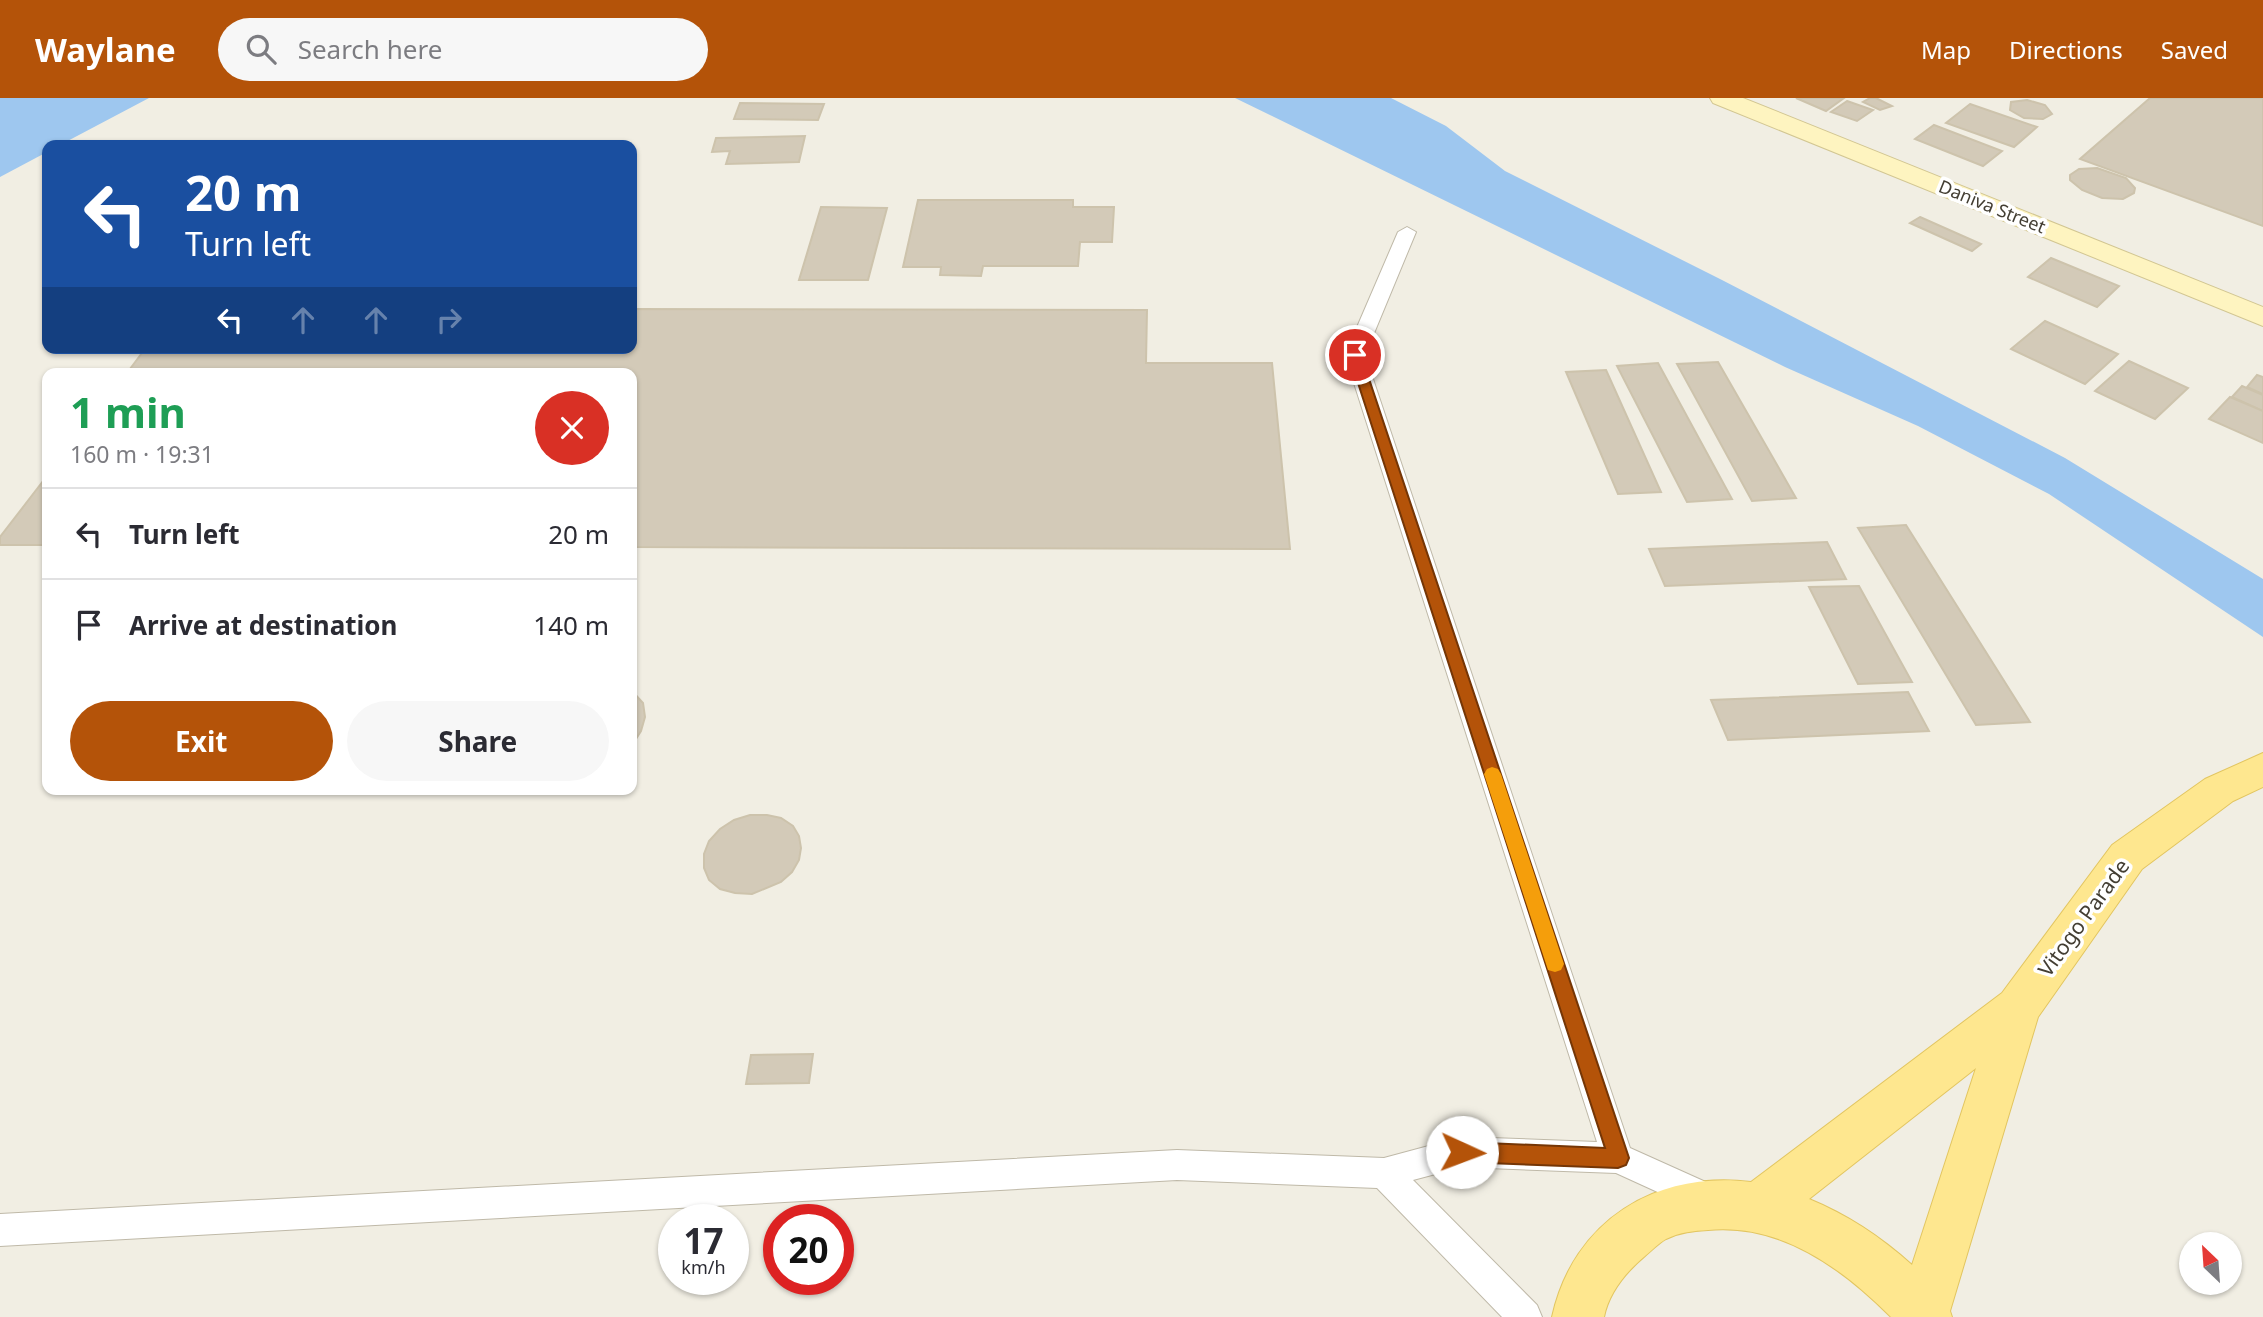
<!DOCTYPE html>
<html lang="en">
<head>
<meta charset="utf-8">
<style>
  body { margin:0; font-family:"Noto Sans",sans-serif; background:#f7f7f7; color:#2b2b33; height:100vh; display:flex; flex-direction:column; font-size:26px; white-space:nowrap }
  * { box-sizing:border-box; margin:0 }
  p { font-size:23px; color:#7c7c81 }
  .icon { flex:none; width:38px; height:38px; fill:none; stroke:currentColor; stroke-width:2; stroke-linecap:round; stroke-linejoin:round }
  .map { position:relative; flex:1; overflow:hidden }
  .side { position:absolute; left:42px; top:270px; width:595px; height:427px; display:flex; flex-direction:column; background:#fff; border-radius:14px; box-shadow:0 2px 5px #0004 }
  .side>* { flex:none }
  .top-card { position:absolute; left:42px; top:42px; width:595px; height:214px; border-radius:14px; box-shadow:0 2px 5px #0004; background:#1a4fa0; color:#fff; overflow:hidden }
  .needle { width:46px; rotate:335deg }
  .buttons { position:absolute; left:2179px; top:1134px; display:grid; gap:14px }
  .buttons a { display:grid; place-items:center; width:63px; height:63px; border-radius:50%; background:#fff; box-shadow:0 2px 5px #0004; font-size:35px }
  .speed { position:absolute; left:658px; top:1106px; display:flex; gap:14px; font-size:35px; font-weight:700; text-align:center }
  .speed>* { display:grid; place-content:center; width:91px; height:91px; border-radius:50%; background:#fff; box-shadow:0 2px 5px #0004; line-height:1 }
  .speed small { font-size:18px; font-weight:400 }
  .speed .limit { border:10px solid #d22; background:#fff; color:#111 }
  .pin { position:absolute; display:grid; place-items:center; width:60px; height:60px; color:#fff; margin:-30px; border:4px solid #fff; border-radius:50%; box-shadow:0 2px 7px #0007 }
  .me { position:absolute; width:77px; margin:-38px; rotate:92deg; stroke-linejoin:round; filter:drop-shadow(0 0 5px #0008) }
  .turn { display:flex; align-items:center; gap:24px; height:147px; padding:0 28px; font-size:32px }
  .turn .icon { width:91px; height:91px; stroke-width:2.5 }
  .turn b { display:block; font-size:49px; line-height:60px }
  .lanes { display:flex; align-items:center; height:66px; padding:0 28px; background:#0003; justify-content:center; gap:35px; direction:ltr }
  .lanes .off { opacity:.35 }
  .round { display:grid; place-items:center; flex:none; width:74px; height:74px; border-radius:37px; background:#f7f7f7 }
  .overview { display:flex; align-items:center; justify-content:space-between; height:119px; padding:0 28px }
  h1 { font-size:42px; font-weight:700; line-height:52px; color:#1e9e55 }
  .button { display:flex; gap:14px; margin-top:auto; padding:14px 28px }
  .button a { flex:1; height:80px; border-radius:42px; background:#b45309; color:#fff; font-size:28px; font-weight:700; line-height:80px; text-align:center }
  .button a+a { background:#f7f7f7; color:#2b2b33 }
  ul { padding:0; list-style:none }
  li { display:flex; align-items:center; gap:21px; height:91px; padding:0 28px; border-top:2px solid #e1e1e2 }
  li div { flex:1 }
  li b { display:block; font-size:26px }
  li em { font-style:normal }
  header { display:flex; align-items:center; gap:42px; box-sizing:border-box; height:98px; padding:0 35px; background:#b45309; color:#fff }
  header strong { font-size:33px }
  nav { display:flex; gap:38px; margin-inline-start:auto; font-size:24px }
  .search { width:490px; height:63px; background:#f7f7f7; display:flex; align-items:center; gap:18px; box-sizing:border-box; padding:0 24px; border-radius:38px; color:#7c7c81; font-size:26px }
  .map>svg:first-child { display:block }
  .water { fill:#9ec7ef }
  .building { fill:#d3cab8; stroke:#cdc3ac; stroke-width:2 }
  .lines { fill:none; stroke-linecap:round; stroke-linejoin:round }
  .lane-casing { stroke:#bfb9a8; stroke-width:2 }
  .secondary-casing { stroke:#d2c692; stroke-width:2 }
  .primary-casing { stroke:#e2c560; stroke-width:2 }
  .lane { fill:#fff; fill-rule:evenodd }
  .secondary { fill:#fef4c0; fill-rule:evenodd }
  .primary { fill:#fee78f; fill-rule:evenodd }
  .route { fill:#b45309; stroke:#753606; stroke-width:2 }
  .slow { fill:#f59e0b }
  .labels { text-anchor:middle; stroke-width:7; stroke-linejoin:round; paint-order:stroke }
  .far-street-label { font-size:18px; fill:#433e33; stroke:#fff }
  .street-label { font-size:21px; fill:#433e33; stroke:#fff }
</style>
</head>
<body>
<header>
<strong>Waylane</strong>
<div class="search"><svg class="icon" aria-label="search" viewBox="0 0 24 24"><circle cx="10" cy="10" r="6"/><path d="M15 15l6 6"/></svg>Search here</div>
<nav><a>Map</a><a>Directions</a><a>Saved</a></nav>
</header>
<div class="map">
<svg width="2263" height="1219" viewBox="0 0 2263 1219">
  <rect width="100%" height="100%" fill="#f1eee3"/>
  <g class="water">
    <polygon points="0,0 149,0 60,47 47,47 47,54 0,79"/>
    <polygon points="1235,0 1391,0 1446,28 1505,73 1722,182 2065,360 2263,481 2263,539 2049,396 1918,328 1785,269"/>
  </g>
  <g class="building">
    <polygon points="1796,0 1844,0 1826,13"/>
    <polygon points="1870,0 1876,0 1892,8 1880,12 1863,4"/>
    <polygon points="2150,0 2263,0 2263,128 2080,61"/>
    <polygon points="2027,2 2045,7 2052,16 2043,21 2024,20 2010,12 2011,4"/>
    <polygon points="1847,3 1873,12 1857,23 1831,14"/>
    <polygon points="740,5 824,6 818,22 734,21"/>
    <polygon points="1970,6 2037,29 2014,49 1946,25"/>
    <polygon points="1934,27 2002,53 1983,68 1915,41"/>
    <polygon points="805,38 799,64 726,66 730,53 712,54 716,40"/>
    <polygon points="2097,70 2126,80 2135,90 2134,95 2123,101 2102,100 2082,92 2070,82 2070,77 2079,71"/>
    <polygon points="918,102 1073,102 1073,109 1114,109 1112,144 1080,144 1078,168 983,168 981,178 940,177 941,169 903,169"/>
    <polygon points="821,109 887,110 868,182 799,182"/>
    <polygon points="1920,119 1981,146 1972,153 1910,125"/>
    <polygon points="2051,160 2119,188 2097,209 2028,179"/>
    <polygon points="632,211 1147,212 1146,265 1272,265 1290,451 632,449 632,275 127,275 145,251 632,250"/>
    <polygon points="2045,223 2118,256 2085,286 2011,251"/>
    <polygon points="2129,263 2188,290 2155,321 2095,293"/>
    <polygon points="1718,264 1796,400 1752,403 1677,266"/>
    <polygon points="1658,265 1732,401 1687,404 1617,268"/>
    <polygon points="1606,272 1661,394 1618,396 1566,274"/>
    <polygon points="2257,277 2263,279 2263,296 2247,289"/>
    <polygon points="2242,288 2263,297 2263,313 2232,299"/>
    <polygon points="2230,299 2263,313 2263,345 2209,321"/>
    <polygon points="47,378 47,447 0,447 0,439"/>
    <polygon points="1906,427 2030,624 1976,627 1858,430"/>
    <polygon points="1827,444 1846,481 1665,488 1649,451"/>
    <polygon points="1859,488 1912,584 1858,586 1809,489"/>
    <polygon points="632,593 643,605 645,619 641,633 632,647"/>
    <polygon points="1908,594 1929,633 1728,642 1711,602"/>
    <polygon points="750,717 767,717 781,720 793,728 799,738 801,750 799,762 792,774 781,784 752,796 735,795 720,791 709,782 704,770 704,756 709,743 720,731 734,722"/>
    <polygon points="813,956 809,985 746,986 751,957"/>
  </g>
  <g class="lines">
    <defs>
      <polygon id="lane" points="1407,129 1416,134 1365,257 1630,1050 1719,1090 1724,1101 1719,1112 1708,1117 1616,1075 1462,1069 1413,1082 1537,1207 1542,1219 1502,1219 1377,1090 1177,1082 0,1148 0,1116 1177,1052 1384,1060 1462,1039 1597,1044 1345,257 1398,134"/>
      <polygon id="secondary" points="1710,0 1743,0 2263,209 2263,228 1713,5"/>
      <path id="primary" d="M 2263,655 L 2263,689 L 2233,703 L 2142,771 L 2038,919 L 1950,1213 L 1952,1219 L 1891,1219 C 1842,1170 1781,1125 1708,1132 C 1694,1133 1680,1134 1666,1141 C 1659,1145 1652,1152 1645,1158 C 1626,1174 1609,1194 1604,1219 L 1552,1219 C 1573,1123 1656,1072 1751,1084 L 2002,895 L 2112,747 L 2205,681 ZM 1976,970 L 1912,1167 C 1881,1139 1848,1117 1809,1101 Z"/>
    </defs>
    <use href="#lane" class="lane-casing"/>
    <use href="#secondary" class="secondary-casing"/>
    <use href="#primary" class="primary-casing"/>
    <use href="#lane" class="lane"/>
    <use href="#secondary" class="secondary"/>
    <use href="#primary" class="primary"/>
  </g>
  <polygon class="route" points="1355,253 1361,257 1629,1060 1626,1067 1618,1070 1462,1064 1455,1061 1452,1054 1455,1047 1462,1044 1605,1050 1349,257"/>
  <polygon class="slow" points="1492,669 1498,671 1501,676 1564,866 1561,872 1555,874 1548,872 1546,866 1484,676 1487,671"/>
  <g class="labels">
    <g class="far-street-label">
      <text transform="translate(1992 109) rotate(22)" y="6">Daniva Street</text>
    </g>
    <g class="street-label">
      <text transform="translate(2084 820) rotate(-54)" y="7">Vitogo Parade</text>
    </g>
  </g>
</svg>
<div class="buttons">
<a><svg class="needle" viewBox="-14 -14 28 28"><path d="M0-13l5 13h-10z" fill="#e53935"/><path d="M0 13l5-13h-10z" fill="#7c7c81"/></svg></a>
</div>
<div class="speed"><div>17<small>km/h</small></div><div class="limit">20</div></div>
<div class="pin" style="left:1355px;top:257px;background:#d93025"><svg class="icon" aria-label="arrive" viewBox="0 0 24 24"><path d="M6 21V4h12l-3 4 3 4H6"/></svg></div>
<svg class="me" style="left:1462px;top:1054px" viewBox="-20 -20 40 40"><circle r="19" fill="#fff"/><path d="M0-13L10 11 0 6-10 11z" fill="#b45309"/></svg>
<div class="top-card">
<div class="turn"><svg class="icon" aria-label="left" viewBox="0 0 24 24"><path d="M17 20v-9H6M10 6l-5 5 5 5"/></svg><div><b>20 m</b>Turn left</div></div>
<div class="lanes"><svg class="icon" aria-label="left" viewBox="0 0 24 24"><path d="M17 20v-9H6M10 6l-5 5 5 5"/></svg><svg class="icon off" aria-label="ahead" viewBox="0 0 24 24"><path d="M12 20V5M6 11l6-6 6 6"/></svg><svg class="icon off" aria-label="ahead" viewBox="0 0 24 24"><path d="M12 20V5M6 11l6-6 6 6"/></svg><svg class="icon off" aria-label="right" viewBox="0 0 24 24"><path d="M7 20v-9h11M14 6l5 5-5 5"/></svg></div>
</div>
<section class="side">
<div class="overview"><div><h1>1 min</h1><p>160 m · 19:31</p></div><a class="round" style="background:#d93025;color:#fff"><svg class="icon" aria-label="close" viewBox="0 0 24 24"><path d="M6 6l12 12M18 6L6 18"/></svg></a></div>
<ul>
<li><svg class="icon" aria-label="left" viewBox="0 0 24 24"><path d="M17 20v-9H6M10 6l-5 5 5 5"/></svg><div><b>Turn left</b></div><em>20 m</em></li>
<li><svg class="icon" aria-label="arrive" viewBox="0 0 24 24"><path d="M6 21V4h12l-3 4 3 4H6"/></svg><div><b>Arrive at destination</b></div><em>140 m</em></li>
</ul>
<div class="button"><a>Exit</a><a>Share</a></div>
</section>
</div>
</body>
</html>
